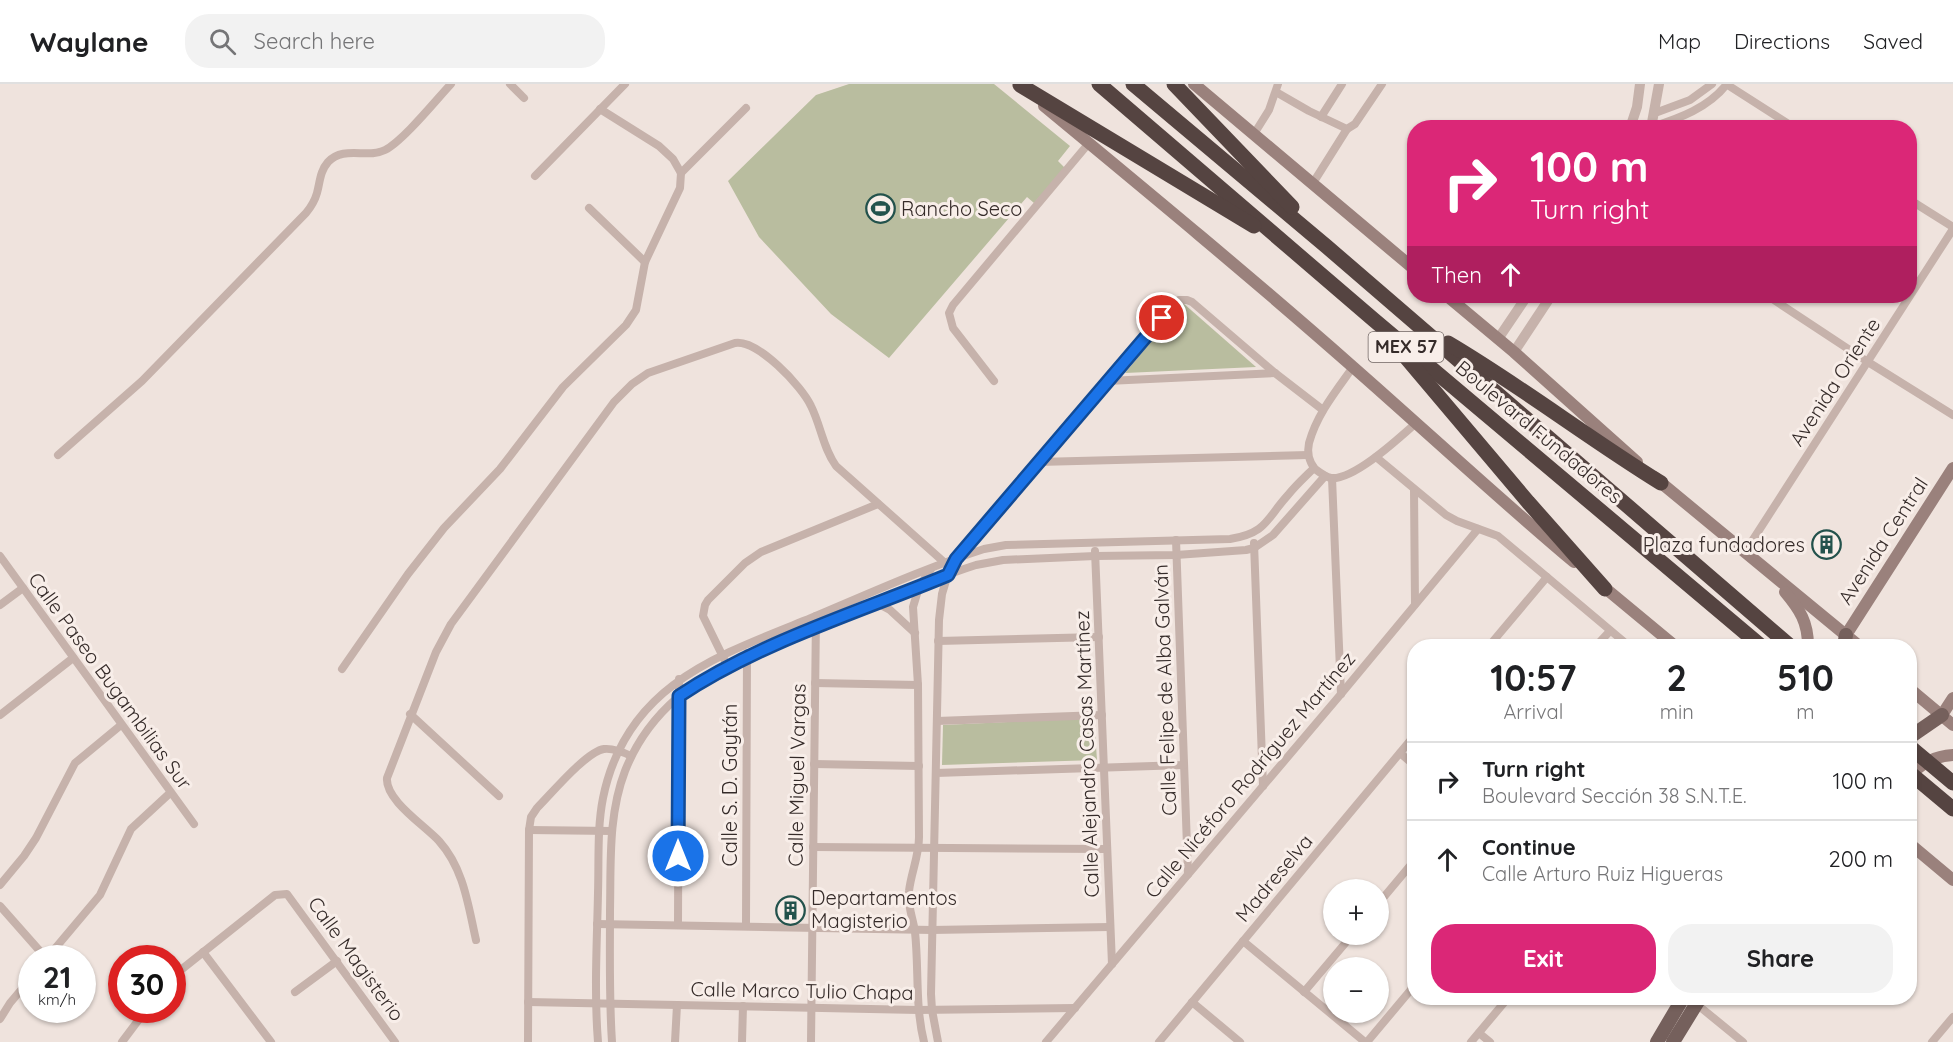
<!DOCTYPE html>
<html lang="en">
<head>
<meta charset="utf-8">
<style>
  body { margin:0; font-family:Quicksand,sans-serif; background:#f2f2f2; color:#202124; height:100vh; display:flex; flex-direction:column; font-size:22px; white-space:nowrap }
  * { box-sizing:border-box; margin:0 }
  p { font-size:20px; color:#757577 }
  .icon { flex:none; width:33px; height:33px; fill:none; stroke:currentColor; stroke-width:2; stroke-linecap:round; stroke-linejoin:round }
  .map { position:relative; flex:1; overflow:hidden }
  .panel { position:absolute; left:1407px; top:555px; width:510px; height:366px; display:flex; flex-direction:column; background:#fff; border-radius:24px; box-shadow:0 2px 4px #0004 }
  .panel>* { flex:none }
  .hud { position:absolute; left:1407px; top:36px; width:510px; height:183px; border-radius:24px; box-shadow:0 2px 4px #0004; background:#db2777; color:#fff; overflow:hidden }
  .controls { position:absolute; left:1323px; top:795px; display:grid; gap:12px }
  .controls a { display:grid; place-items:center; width:66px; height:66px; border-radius:50%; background:#fff; box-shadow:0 2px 4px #0004; font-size:30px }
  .speed { position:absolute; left:18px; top:861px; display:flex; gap:12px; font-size:30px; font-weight:700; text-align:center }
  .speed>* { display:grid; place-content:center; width:78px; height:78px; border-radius:50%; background:#fff; box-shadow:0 2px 4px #0004; line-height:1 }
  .speed small { font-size:15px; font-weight:400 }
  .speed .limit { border:9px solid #d22; background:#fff; color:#111 }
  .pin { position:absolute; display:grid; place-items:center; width:51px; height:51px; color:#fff; margin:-26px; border:3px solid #fff; border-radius:50%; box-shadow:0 2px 6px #0007 }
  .me { position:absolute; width:66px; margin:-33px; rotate:0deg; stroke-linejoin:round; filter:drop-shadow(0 0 4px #0008) }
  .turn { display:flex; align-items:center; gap:21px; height:126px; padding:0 24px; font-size:27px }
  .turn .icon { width:78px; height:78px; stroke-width:2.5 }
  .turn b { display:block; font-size:42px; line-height:51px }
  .then { display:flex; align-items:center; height:57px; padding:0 24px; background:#0003; gap:12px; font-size:22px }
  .eta { display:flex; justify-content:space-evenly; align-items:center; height:102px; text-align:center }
  .eta b { font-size:36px; font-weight:700; line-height:42px }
  .primary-button { display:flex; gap:12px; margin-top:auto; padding:12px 24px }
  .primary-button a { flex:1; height:69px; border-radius:24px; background:#db2777; color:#fff; font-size:24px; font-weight:700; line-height:69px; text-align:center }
  .primary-button a+a { background:#f2f2f2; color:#202124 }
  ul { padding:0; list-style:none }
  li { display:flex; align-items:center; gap:18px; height:78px; padding:0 24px; border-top:2px solid #e0e0e0 }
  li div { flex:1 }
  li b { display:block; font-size:22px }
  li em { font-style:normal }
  header { display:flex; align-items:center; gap:36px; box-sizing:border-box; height:84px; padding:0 30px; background:#fff; border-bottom:2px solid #e0e0e0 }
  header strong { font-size:28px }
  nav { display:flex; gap:33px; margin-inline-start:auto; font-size:21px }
  .search { width:420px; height:54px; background:#f2f2f2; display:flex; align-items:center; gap:15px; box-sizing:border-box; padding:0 21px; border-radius:24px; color:#757577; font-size:22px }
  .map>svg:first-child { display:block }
  .green { fill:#b9bd9f }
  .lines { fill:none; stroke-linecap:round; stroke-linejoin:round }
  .minor { stroke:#c6b2ab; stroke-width:8 }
  .tertiary { stroke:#c6b2ab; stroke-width:10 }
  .secondary { stroke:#9a817c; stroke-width:12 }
  .primary { stroke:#75605c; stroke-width:14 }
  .motorway { stroke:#554441; stroke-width:15 }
  .motorway-bridge { stroke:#554441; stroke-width:15 }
  .route-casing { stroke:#114b97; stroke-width:15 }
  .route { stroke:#1a73e8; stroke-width:10 }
  .labels { text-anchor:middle; stroke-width:6; stroke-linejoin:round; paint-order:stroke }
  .shield { fill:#f8eee9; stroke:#706663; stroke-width:1.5 }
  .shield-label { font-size:18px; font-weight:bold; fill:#352b29 }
  .poi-label { font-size:20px; fill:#352b29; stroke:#f8eee9; text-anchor:start }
  .street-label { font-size:20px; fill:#352b29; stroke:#f8eee9 }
</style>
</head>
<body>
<header>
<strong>Waylane</strong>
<div class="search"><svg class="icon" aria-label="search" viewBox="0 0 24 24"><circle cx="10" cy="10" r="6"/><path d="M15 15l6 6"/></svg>Search here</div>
<nav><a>Map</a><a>Directions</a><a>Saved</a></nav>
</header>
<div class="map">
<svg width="1953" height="958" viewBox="0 0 1953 958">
  <rect width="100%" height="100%" fill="#efe3dd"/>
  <g class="green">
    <polygon points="849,0 994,0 1070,62 1058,77 1065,84 1034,119 1027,113 889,274 831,230 759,153 728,97 816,11"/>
    <polygon points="1183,219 1256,283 1125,289"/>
    <polygon points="1094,634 1097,676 942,681 943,641"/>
  </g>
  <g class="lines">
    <g class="minor">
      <polyline points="510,0 524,14"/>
      <polyline points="1726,0 1795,44"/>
      <polyline points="1276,8 1309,27 1347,45 1355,40 1382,0"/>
      <polyline points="1655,29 1690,16 1712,0"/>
      <polyline points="1321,33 1342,0"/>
      <path d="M 1652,43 C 1680,34 1708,24 1727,0"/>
      <polyline points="1254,50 1269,26 1278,0"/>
      <polyline points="681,89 746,24"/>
      <polyline points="535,92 625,0"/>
      <polyline points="1313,99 1347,45"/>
      <polyline points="1910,116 1953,143"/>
      <polyline points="589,124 645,178"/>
      <polyline points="1768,212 1868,278 1953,331"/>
      <path d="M 1353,283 C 1336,307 1317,330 1309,359 C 1307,368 1309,378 1315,385 C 1319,388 1326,393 1331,394 C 1354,396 1399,354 1416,339"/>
      <polyline points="994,297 953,244 949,229 953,221 1089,59"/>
      <polyline points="1107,297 1275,289"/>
      <path d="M 58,371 L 142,297 L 306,129 C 311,123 315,116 317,109 C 320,98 320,87 328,78 C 344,61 367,75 385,66 C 403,57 436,16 451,0"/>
      <polyline points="1376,373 1446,431 1457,437 1498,452 1629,562"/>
      <polyline points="1038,378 1308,371"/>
      <polyline points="1332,394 1341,610"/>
      <polyline points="1414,406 1415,520"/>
      <polyline points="1176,456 1188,790"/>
      <polyline points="1254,459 1263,702"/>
      <polyline points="1095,467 1112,880"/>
      <polyline points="1745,468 1953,145"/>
      <polyline points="0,472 194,740"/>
      <polyline points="957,473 1107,297 1179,216 1187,216 1192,218 1275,289 1323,326"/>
      <polyline points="877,519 890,526 915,549"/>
      <polyline points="0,521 23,504"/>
      <polyline points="938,557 1099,553"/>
      <polyline points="1489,562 1547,493"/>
      <polyline points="1596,562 1610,547"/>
      <polyline points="728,583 703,532 705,521 708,516 745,479 761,468 878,420"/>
      <polyline points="342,585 408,490 444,444 500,385 563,303 626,241 636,226 645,178 680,104 681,89 673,75 659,62 600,25"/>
      <polyline points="815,599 918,601"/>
      <polyline points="410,630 499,712"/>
      <polyline points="0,631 73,574"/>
      <polyline points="937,637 1102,631"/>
      <polyline points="1400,669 1414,681"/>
      <polyline points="814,680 919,682"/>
      <polyline points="936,689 1184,681"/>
      <polyline points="529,746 612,747"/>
      <polyline points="813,763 1107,765"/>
      <polyline points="0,801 24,772 36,754 75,679 121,641"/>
      <polyline points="1378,820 1414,777"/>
      <polyline points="0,822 46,874"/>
      <polyline points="597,840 932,846 1110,843"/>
      <polyline points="678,841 679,595"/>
      <polyline points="746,842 747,569"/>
      <path d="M 476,856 C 468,821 464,785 439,757 C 424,741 385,716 387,694 L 436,568 L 451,540 L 614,318 L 632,300 L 648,289 L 735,259 C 757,255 802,302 811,322 C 821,342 823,364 836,382 L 945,479"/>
      <polyline points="1243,857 1365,958"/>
      <polyline points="203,868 271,958"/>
      <polyline points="47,874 100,811 131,745 170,709"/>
      <polyline points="172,893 275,811 287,810 395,958"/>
      <polyline points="295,908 337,877"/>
      <polyline points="1304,908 1353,850"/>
      <polyline points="528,918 918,926 1075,924"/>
      <polyline points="1192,918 1240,958"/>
      <polyline points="1694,918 1743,958"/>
      <polyline points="0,935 10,919 32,893"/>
      <polyline points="1479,949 1490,958"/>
      <polyline points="122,958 146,926"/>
      <path d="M 528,958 L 529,746 L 531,733 L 537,724 C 551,710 587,667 604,665 C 614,664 623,668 631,672"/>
      <path d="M 598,958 C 594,908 597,858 598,809 C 599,777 597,744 603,714 C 626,601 717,572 811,534 C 868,510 925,484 984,465 L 1006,461 L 1230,455 C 1267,449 1266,435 1288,411 C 1296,401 1305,393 1314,384"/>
      <path d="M 612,958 C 609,914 610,870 610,826 C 611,780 608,731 625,687 C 636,659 655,633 677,614 C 714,583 775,561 819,543 C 871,522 923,498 976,481 L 1003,476 L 1095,472 L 1176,471 L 1246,466 L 1254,464 L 1273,451 L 1325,392"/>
      <polyline points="675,958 677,921"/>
      <polyline points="742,958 743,922"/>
      <polyline points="811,958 816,532"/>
      <path d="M 924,958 C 915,922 919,885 915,848 C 913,834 907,821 909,807 C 911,789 919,772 919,753 L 918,601 L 913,523 L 919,503 L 931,485"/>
      <polyline points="938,958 932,926 931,910 939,536 942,510 948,490"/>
      <polyline points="1046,958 1341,610 1478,445"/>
      <polyline points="1159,958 1414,652"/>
      <polyline points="1367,958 1414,902"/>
      <polyline points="1471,958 1508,914"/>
      <polyline points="1932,958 1953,933"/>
    </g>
    <g class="tertiary">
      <polyline points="1630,44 1637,23 1640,0"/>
      <polyline points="1651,44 1659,0"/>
      <polyline points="1498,255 1527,212"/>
      <polyline points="1514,268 1551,212"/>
    </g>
    <g class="secondary">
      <polyline points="1194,0 1414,185"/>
      <path d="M 1044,22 C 1148,108 1252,194 1353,283 C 1427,348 1499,415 1574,478"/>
      <polyline points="1447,212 1514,268 1637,378"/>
      <polyline points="1654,393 1859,562"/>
      <polyline points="1599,499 1675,562"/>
      <path d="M 1785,508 C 1800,526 1808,538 1808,562"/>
      <polyline points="1846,551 1953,384"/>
      <polyline points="1910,605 1953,641"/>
      <polyline points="1942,631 1953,614"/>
      <path d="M 1910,694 C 1919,679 1936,672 1953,671"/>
      <polyline points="1910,760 1953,796"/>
    </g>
    <g class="primary">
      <polyline points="1844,562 1846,551"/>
      <polyline points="1910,653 1942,631"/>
      <polyline points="1657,958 1683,914"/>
      <polyline points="1673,958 1700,914"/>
    </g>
    <g class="motorway">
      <polyline points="1099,0 1374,236 1761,562"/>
      <polyline points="1133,0 1326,162 1790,562"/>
      <polyline points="1174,0 1292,123"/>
      <polyline points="1020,1 1254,142"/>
      <path d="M 1448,259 C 1521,302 1588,354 1661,399"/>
      <polyline points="1403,270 1528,418 1605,505"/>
    </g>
    <g class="motorway-bridge">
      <polyline points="1910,663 1953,699"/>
      <polyline points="1910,689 1953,725"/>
    </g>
  </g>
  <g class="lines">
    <defs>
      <path id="route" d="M 678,772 L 679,612 C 760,558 859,528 948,491 L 956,475 L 1162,234"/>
    </defs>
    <use href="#route" class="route-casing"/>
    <use href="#route" class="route"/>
  </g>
  <defs>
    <symbol id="stadium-ring" viewBox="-11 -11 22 22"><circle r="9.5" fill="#f8eee9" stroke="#23524c" stroke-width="1.5"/><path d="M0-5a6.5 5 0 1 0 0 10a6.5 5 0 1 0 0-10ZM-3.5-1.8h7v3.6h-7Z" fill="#23524c"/></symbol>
    <symbol id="building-ring" viewBox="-11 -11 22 22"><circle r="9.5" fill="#f8eee9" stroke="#23524c" stroke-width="1.5"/><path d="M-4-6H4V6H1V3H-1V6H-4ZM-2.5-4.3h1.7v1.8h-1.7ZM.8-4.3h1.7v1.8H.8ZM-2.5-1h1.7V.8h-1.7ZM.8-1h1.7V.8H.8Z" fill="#23524c"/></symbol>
  </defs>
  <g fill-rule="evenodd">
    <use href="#stadium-ring" x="864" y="108" width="33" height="33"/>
    <use href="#building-ring" x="1810" y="444" width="33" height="33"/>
    <use href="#building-ring" x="774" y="810" width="33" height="33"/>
  </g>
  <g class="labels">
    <rect class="shield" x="1368.5" y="248" width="75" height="30" rx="4.5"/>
    <g class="shield-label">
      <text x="1406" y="269">MEX 57</text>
    </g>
    <g class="poi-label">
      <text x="901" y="132">Rancho Seco</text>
      <text x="1805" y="468" text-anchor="end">Plaza fundadores</text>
      <text x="811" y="821">Departamentos<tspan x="811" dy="23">Magisterio</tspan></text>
    </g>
    <g class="street-label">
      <text transform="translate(1835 298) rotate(-57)" y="7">Avenida Oriente</text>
      <text transform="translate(1539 348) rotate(40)" y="7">Boulevard Fundadores</text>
      <text transform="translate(1883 457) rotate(-57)" y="7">Avenida Central</text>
      <text transform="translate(110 597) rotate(54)" y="7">Calle Paseo Bugambilias Sur</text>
      <text transform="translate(1165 606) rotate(-92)" y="7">Calle Felipe de Alba Galván</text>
      <text transform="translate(1087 670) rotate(-92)" y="7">Calle Alejandro Casas Martínez</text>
      <text transform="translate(797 691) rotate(-89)" y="7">Calle Miguel Vargas</text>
      <text transform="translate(1250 691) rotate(-50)" y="7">Calle Nicéforo Rodríguez Martínez</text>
      <text transform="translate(730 701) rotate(-90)" y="7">Calle S. D. Gaytán</text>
      <text transform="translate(1274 794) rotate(-50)" y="7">Madreselva</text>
      <text transform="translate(356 875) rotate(54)" y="7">Calle Magisterio</text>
      <text transform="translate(802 907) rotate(1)" y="7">Calle Marco Tulio Chapa</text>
    </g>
  </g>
</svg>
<div class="controls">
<a>+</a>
<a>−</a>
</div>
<div class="speed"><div>21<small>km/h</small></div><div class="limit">30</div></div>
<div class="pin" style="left:1162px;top:234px;background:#d93025"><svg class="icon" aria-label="arrive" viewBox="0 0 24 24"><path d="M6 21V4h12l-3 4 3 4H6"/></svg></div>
<svg class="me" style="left:678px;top:772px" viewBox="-20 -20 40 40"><circle r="17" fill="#1a73e8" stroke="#fff" stroke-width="3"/><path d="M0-11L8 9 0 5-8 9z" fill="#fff"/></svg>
<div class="hud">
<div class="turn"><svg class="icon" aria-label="right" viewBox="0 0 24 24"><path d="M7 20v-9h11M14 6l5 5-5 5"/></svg><div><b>100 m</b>Turn right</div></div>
<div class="then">Then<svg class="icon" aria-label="ahead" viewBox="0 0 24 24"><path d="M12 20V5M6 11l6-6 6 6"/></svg></div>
</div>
<section class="panel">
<div class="eta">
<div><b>10:57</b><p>Arrival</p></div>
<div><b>2</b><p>min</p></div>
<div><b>510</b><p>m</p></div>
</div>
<ul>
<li><svg class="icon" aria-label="right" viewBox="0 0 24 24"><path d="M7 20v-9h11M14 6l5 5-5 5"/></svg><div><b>Turn right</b><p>Boulevard Sección 38 S.N.T.E.</p></div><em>100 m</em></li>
<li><svg class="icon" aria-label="ahead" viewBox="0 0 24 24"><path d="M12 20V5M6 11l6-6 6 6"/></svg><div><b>Continue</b><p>Calle Arturo Ruiz Higueras</p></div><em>200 m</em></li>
</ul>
<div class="primary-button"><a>Exit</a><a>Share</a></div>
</section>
</div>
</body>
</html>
